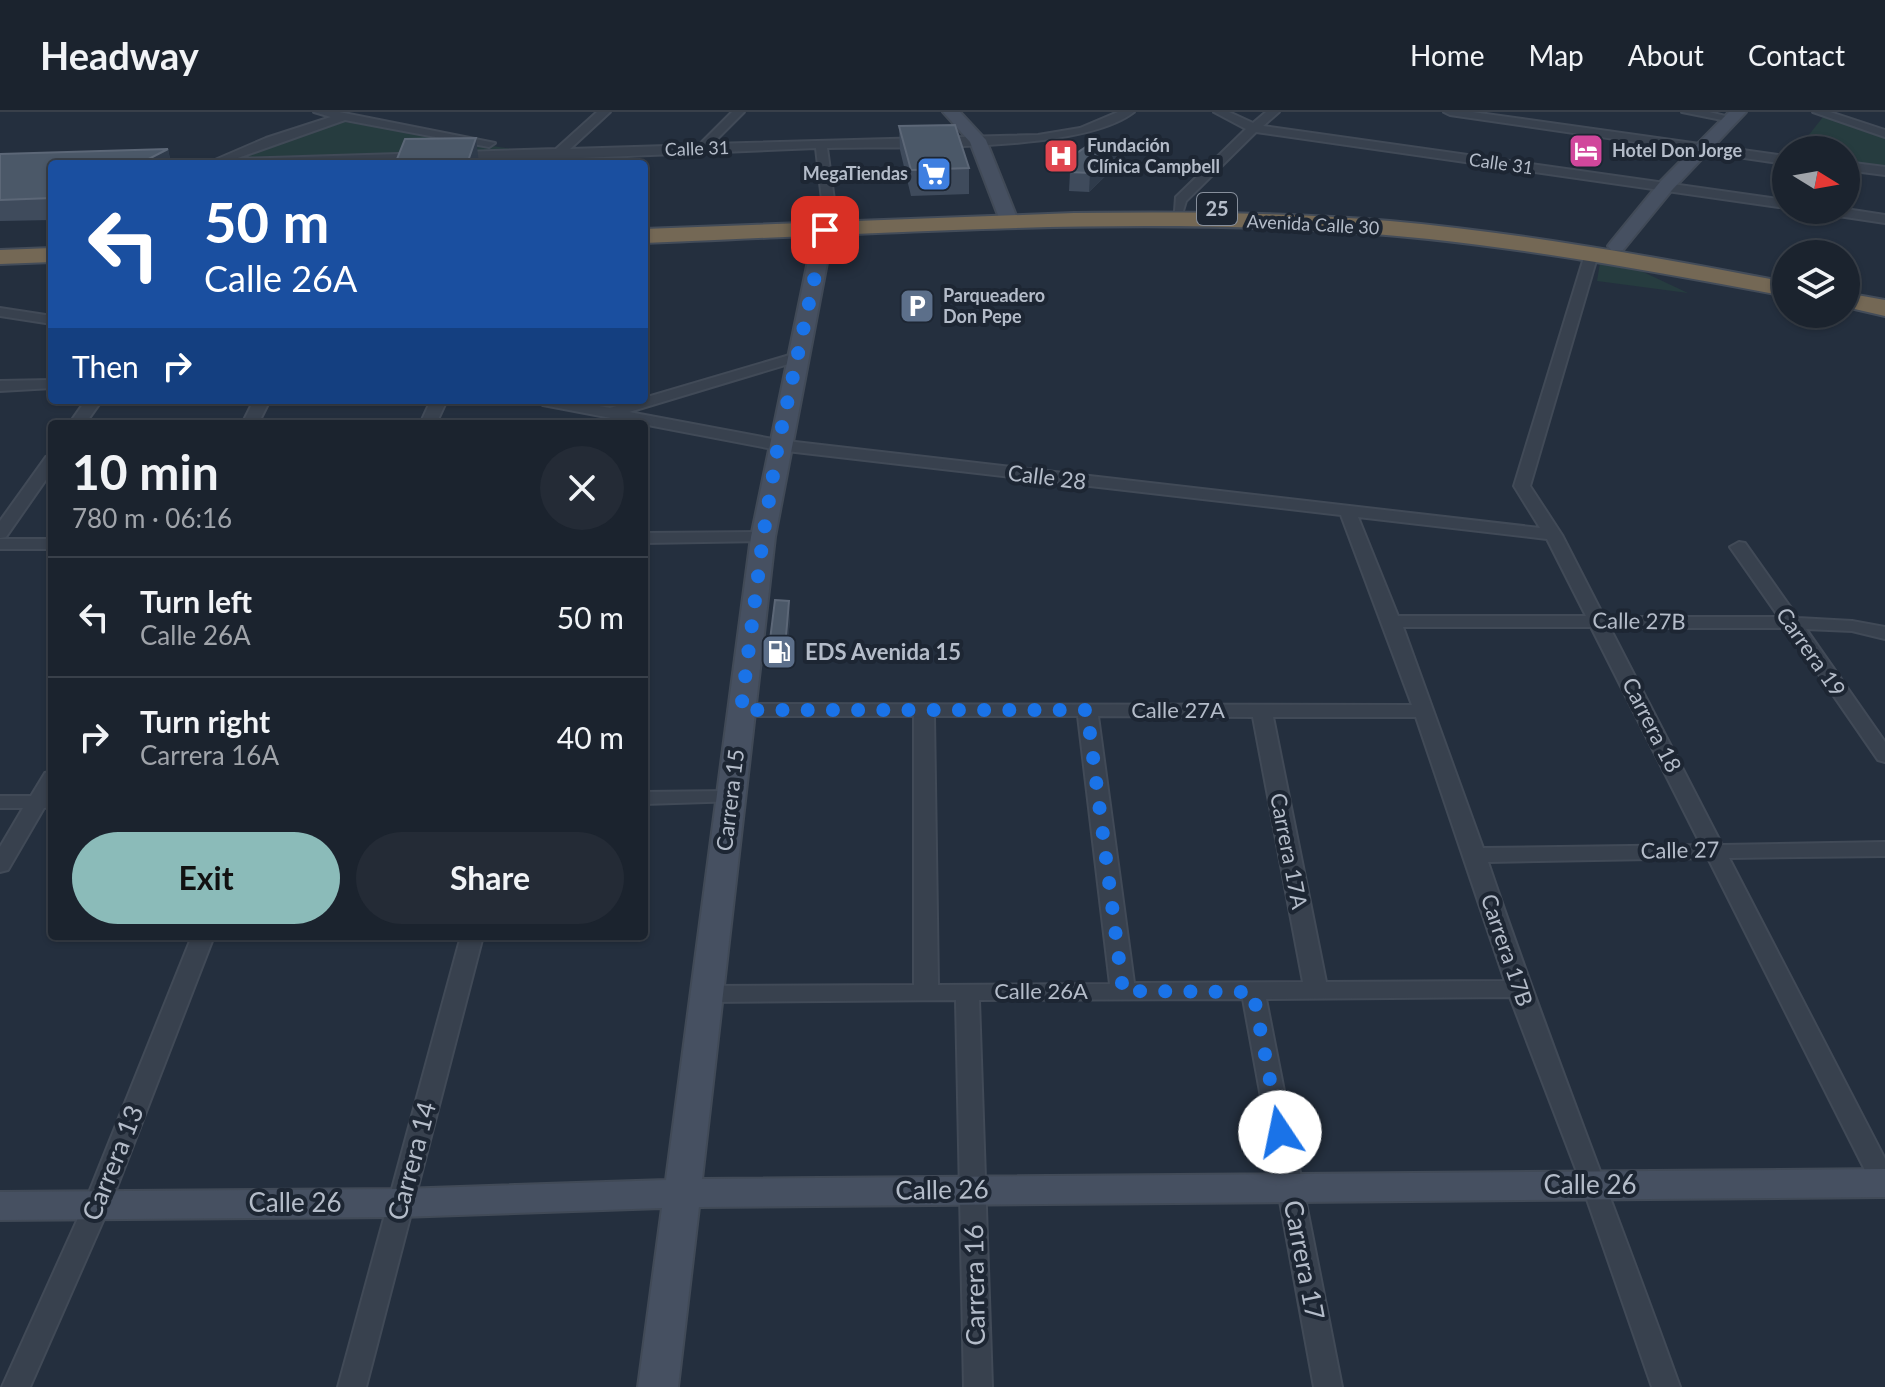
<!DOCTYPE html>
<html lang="en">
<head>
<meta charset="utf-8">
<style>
  body { margin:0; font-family:Lato,sans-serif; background:#242b36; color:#f1f3f6; height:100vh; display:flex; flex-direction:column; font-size:30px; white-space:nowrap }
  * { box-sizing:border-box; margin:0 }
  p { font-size:26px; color:#a0a4aa }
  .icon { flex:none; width:44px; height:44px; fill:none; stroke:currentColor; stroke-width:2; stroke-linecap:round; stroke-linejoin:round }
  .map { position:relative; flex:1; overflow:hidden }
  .panel { position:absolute; left:48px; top:308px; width:600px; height:520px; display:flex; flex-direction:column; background:#1b232e; border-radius:8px; box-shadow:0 2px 6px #0004,0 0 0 2px #39404a }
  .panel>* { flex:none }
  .top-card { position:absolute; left:48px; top:48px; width:600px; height:244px; border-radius:8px; box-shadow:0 2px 6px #0004,0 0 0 2px #39404a; background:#1a4fa0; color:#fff; overflow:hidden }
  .needle { width:52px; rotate:101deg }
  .buttons { position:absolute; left:1772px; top:24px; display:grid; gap:16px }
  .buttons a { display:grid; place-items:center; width:88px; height:88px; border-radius:50%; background:#1b232e; box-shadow:0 2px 6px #0004,0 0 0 2px #39404a; font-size:40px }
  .pin { position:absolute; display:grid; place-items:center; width:68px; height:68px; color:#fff; margin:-34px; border-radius:16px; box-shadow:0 4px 12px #0006 }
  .me { position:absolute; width:88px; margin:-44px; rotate:349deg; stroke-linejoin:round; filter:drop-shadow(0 0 6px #0008) }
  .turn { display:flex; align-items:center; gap:28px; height:168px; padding:0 24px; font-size:36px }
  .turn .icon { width:104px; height:104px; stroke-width:2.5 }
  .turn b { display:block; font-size:56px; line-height:68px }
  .then { display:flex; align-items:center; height:76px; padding:0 24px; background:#0003; gap:16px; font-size:30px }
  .round { display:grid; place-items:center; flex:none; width:84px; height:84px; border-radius:42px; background:#242b36 }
  .head { display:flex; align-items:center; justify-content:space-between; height:136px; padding:0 24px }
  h1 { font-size:48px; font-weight:700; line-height:60px }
  .action { display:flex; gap:16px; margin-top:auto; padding:16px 24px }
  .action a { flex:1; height:92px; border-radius:48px; background:#8bbbb9; color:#111; font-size:32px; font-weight:700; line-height:92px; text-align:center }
  .action a+a { background:#242b36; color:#f1f3f6 }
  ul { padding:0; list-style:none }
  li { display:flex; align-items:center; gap:24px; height:120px; padding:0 24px; border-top:2px solid #39404a }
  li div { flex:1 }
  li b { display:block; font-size:30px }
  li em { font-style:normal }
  header { display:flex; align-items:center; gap:48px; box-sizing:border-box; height:112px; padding:0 40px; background:#1b232e; border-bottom:2px solid #39404a }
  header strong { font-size:38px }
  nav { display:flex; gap:44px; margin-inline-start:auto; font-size:28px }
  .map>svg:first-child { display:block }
  .green { fill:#263c3f }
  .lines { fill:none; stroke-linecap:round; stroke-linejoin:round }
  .street-casing { stroke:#414a57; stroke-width:4 }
  .secondary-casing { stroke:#414a57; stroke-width:4 }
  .highway-casing { stroke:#434c59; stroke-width:4 }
  .street { fill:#38414e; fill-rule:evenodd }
  .secondary { fill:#465061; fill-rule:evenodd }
  .highway { fill:#746855; fill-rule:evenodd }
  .wall { fill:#3f4b5c }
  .shaded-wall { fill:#2f3b4b }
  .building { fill:#4b5868; stroke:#5c6777; stroke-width:2 }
  .route { stroke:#1a73e8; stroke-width:14; stroke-dasharray:0 25.2 }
  .labels { text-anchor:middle; stroke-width:8; stroke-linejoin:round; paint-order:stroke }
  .far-poi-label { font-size:18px; font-weight:bold; fill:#b4bcc9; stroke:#1d2633; text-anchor:start }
  .far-street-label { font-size:18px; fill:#b4bcc9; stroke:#1d2633 }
  .shield { fill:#1d2633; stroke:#878f9c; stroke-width:2 }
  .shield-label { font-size:20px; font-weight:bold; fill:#b4bcc9 }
  .street-label { font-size:22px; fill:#b4bcc9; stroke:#1d2633 }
  .poi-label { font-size:22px; font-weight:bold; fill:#b4bcc9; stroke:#1d2633; text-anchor:start }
  .near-street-label { font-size:26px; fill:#b4bcc9; stroke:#1d2633 }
</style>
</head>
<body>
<header>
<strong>Headway</strong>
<nav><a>Home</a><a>Map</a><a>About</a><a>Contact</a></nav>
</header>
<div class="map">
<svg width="1885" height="1275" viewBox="0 0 1885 1275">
  <rect width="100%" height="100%" fill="#242f3e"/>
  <g class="green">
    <polygon points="1823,5 1885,25 1885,55 1846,51 1846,38 1797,38"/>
    <polygon points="339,9 518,38 232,50 282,26"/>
    <polygon points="1600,151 1639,158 1688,181 1597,169"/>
  </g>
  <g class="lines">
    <defs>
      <g id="street">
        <path d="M 314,0 L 339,0 L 495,31 L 489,35 L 345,8 L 235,47 L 556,37 L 597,0 L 610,0 L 570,37 L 699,33 L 732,0 L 744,0 L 712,32 L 1038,23 L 1080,16 L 1118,0 L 1134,0 C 1080,42 899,34 827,36 L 834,88 L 832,105 L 826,109 L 820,105 L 822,88 L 816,36 L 556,47 L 208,51 L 266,26 L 331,5 Z"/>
        <polygon points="1214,0 1229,0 1253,11 1266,0 1279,0 1263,14 1786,88 1786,96 1256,20 1186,89 1183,99 1175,99 1176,85 1246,17"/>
        <polygon points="1444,0 1472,0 1786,44 1786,52 1450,3"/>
        <polygon points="1682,0 1709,0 1738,7 1732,10"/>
        <polygon points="1813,0 1830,0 1885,18 1885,25"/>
        <polygon points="1846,50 1885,55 1885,63 1846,58"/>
        <polygon points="1846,97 1885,103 1885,111 1825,102 1819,98"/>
        <path d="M 1586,139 L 1598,142 L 1530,374 L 1562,423 L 1604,505 L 1779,505 L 1730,435 L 1739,430 L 1745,431 L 1798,506 L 1852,509 L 1885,515 L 1885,527 L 1852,519 L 1806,517 L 1885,630 L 1885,650 L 1878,648 L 1787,516 L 1610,516 L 1722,733 L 1885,730 L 1885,744 L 1729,746 L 1885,1047 L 1885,1082 L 1876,1079 L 1872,1072 L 1708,746 L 1488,750 C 1547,926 1617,1099 1680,1275 L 1652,1275 L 1582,1073 L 1510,885 L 1266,887 L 1342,1275 L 1314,1275 L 1243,887 L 979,888 L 992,1275 L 964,1275 L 956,888 L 706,890 L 698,888 L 694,882 L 698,876 L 706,874 L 914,873 L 914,604 L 741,604 L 731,598 L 741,592 L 1412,593 L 1341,403 L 778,338 L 543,293 L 535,288 L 567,288 L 610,296 L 800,240 L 807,244 L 805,247 L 629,300 L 778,328 L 1540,416 L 1514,374 ZM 1358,405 L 1547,427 L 1586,504 L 1398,504 ZM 1403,515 L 1591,515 L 1701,733 L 1483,736 ZM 934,604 L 1078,604 L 1110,872 L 938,873 ZM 1098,604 L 1253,605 L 1303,870 L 1134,871 ZM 1273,605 L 1416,605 L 1505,869 L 1326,870 Z"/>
        <polygon points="0,196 52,204 52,212 0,204"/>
        <polygon points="52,268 52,276 0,279 0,269"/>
        <polygon points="86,288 102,288 85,312 69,312"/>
        <polygon points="254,288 270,288 258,312 242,312"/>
        <polygon points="431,288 447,288 436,312 420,312"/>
        <polygon points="52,343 52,359 6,425 0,426 0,409 46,345"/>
        <polygon points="763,420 772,425 769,429 644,431 644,421"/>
        <rect x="0" y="427" width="52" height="10"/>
        <polygon points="52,659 52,695 44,696 8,758 0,760 0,735 23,696 0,696 0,684 31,684 45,661"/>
        <polygon points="731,679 741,685 738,689 644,692 644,680"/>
        <polygon points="192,824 214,824 110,1093 30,1275 2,1275 84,1093"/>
        <polygon points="461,824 483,824 366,1275 338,1275"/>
      </g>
      <g id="secondary">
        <polygon points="943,0 960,0 986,28 1019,111 1016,115 1010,116 1001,111 970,30"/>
        <polygon points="1729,0 1746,0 1672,78 1623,138 1611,138 1608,134 1611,130 1660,70"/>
        <polygon points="826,100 835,105 834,114 775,425 702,1067 1885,1057 1885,1085 699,1095 678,1275 638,1275 662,1096 401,1105 0,1108 0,1080 401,1077 666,1068 751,425 817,105"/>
      </g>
      <g id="highway">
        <path d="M 1074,101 C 1179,100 1285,100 1390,109 C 1523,121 1655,145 1786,170 L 1786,184 C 1636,156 1485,128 1332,119 C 1103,106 873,122 644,131 L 644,117 Z"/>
        <polygon points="52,136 52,150 0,152 0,138"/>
        <polygon points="1846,181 1885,188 1885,204 1846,195"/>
      </g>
    </defs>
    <use href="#street" class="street-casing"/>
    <use href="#secondary" class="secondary-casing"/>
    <use href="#highway" class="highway-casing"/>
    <use href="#street" class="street"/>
    <use href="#secondary" class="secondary"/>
    <use href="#highway" class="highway"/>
  </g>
  <g class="wall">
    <polygon points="899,14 969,56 969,82 911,84 900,38"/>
    <polygon points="1122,30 1121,49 1089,80 1069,79 1070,60"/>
    <polygon points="168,37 171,52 52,52 52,108 0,109 0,42"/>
    <polygon points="790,506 786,553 770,553 769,536"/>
  </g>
  <g class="shaded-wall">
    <polygon points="476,26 479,52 467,52"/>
    <polygon points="1122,30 1121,49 1089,80 1090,61"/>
    <polygon points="168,37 171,52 139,52"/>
    <polygon points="789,489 790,506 786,553 785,536"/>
  </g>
  <g class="building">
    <polygon points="955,13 969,56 911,58 899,14"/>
    <polygon points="476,26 467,52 395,52 405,27"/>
    <polygon points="1122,30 1090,61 1070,60 1077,41 1090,32"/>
    <polygon points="168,37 139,52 52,52 52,86 0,88 0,42"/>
    <polygon points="775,488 789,489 785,536 769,536"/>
  </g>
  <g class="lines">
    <polyline class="route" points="825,118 778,333 763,425 741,598 1087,598 1123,879 1253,880 1280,1020"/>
  </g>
  <defs>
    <symbol id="hotel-square" viewBox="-11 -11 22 22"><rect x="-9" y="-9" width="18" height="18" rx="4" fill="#d1479c" stroke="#1d2633"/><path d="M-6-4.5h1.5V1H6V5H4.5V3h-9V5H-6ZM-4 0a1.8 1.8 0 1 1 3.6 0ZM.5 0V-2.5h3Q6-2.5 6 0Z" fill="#fff"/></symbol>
    <symbol id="hospital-square" viewBox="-11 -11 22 22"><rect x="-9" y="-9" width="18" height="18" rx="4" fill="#e0444e" stroke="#1d2633"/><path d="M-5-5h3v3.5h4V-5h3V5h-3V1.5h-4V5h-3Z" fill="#fff"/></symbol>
    <symbol id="supermarket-square" viewBox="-11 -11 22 22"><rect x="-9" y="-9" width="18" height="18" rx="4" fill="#3f7fe0" stroke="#1d2633"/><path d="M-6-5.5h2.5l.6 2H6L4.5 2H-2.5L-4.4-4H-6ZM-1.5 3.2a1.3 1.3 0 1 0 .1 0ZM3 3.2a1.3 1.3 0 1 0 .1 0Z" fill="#fff"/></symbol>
    <symbol id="parking-square" viewBox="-11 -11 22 22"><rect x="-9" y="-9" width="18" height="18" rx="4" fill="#5c6f8a" stroke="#1d2633"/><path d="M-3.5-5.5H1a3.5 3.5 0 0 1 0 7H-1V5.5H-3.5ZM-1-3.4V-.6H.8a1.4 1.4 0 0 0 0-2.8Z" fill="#fff"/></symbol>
    <symbol id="fuel-square" viewBox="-11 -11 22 22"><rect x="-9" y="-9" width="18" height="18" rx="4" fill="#5c6f8a" stroke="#1d2633"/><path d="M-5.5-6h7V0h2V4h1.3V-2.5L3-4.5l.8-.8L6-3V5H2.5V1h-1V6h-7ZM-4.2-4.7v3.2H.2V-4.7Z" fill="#fff"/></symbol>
  </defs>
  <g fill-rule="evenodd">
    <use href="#hotel-square" x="1566" y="19" width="40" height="40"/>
    <use href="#hospital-square" x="1041" y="24" width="40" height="40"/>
    <use href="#supermarket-square" x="914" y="42" width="40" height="40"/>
    <use href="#parking-square" x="897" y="174" width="40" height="40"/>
    <use href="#fuel-square" x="759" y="520" width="40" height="40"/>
  </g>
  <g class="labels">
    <g class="far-poi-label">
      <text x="1087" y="40">Fundación<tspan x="1087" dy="21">Clínica Campbell</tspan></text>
      <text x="1612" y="45">Hotel Don Jorge</text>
      <text x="908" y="68" text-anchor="end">MegaTiendas</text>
      <text x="943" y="190">Parqueadero<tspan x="943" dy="21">Don Pepe</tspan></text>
    </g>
    <g class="far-street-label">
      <text transform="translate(697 37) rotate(-2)" y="6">Calle 31</text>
      <text transform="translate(1501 52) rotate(8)" y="6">Calle 31</text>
      <text transform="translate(1313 113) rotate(3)" y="6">Avenida Calle 30</text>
    </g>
    <rect class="shield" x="1197" y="81" width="40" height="32" rx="6"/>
    <g class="shield-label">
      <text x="1217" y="104">25</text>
    </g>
    <g class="street-label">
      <text transform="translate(1047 365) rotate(7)" y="8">Calle 28</text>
      <text transform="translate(1639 509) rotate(1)" y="8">Calle 27B</text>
      <text transform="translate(1811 540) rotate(55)" y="8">Carrera 19</text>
      <text x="1178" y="606">Calle 27A</text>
      <text transform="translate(1652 613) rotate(63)" y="8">Carrera 18</text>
      <text transform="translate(730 688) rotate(-83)" y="8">Carrera 15</text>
      <text transform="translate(1680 738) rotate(-1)" y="8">Calle 27</text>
      <text transform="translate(1289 739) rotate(79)" y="8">Carrera 17A</text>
      <text transform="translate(1507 838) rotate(71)" y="8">Carrera 17B</text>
      <text x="1041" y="887">Calle 26A</text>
    </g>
    <g class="poi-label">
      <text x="805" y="548">EDS Avenida 15</text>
    </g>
    <g class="near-street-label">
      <text transform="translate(412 1049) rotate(-75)" y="9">Carrera 14</text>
      <text transform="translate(113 1051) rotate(-68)" y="9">Carrera 13</text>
      <text x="1590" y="1082">Calle 26</text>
      <text transform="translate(942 1078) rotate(-1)" y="9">Calle 26</text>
      <text x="295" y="1100">Calle 26</text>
      <text transform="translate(1304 1148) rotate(79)" y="9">Carrera 17</text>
      <text transform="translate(975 1173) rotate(-91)" y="9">Carrera 16</text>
    </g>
  </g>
</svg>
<div class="buttons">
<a><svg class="needle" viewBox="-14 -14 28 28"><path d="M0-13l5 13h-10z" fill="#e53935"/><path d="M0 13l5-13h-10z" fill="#a0a4aa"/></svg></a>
<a><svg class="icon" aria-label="layers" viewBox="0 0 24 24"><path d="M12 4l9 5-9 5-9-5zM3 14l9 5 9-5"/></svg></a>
</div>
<div class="pin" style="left:825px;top:118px;background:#d93025"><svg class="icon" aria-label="arrive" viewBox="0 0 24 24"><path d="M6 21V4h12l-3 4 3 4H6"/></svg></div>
<svg class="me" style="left:1280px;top:1020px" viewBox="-20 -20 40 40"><circle r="19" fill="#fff"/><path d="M0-13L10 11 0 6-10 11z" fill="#1a73e8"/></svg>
<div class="top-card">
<div class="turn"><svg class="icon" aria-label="left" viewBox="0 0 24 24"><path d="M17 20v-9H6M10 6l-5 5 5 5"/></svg><div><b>50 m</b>Calle 26A</div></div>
<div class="then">Then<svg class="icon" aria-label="right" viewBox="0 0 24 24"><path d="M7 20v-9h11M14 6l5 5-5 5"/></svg></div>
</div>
<section class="panel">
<div class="head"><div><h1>10 min</h1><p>780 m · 06:16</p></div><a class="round"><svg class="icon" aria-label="close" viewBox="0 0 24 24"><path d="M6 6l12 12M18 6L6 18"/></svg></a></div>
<ul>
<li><svg class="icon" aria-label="left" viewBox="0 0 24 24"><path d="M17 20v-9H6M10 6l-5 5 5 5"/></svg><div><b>Turn left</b><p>Calle 26A</p></div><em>50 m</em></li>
<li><svg class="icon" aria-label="right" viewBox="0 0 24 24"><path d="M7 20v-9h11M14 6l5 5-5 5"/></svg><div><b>Turn right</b><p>Carrera 16A</p></div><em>40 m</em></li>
</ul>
<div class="action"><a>Exit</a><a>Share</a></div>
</section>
</div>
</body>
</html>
